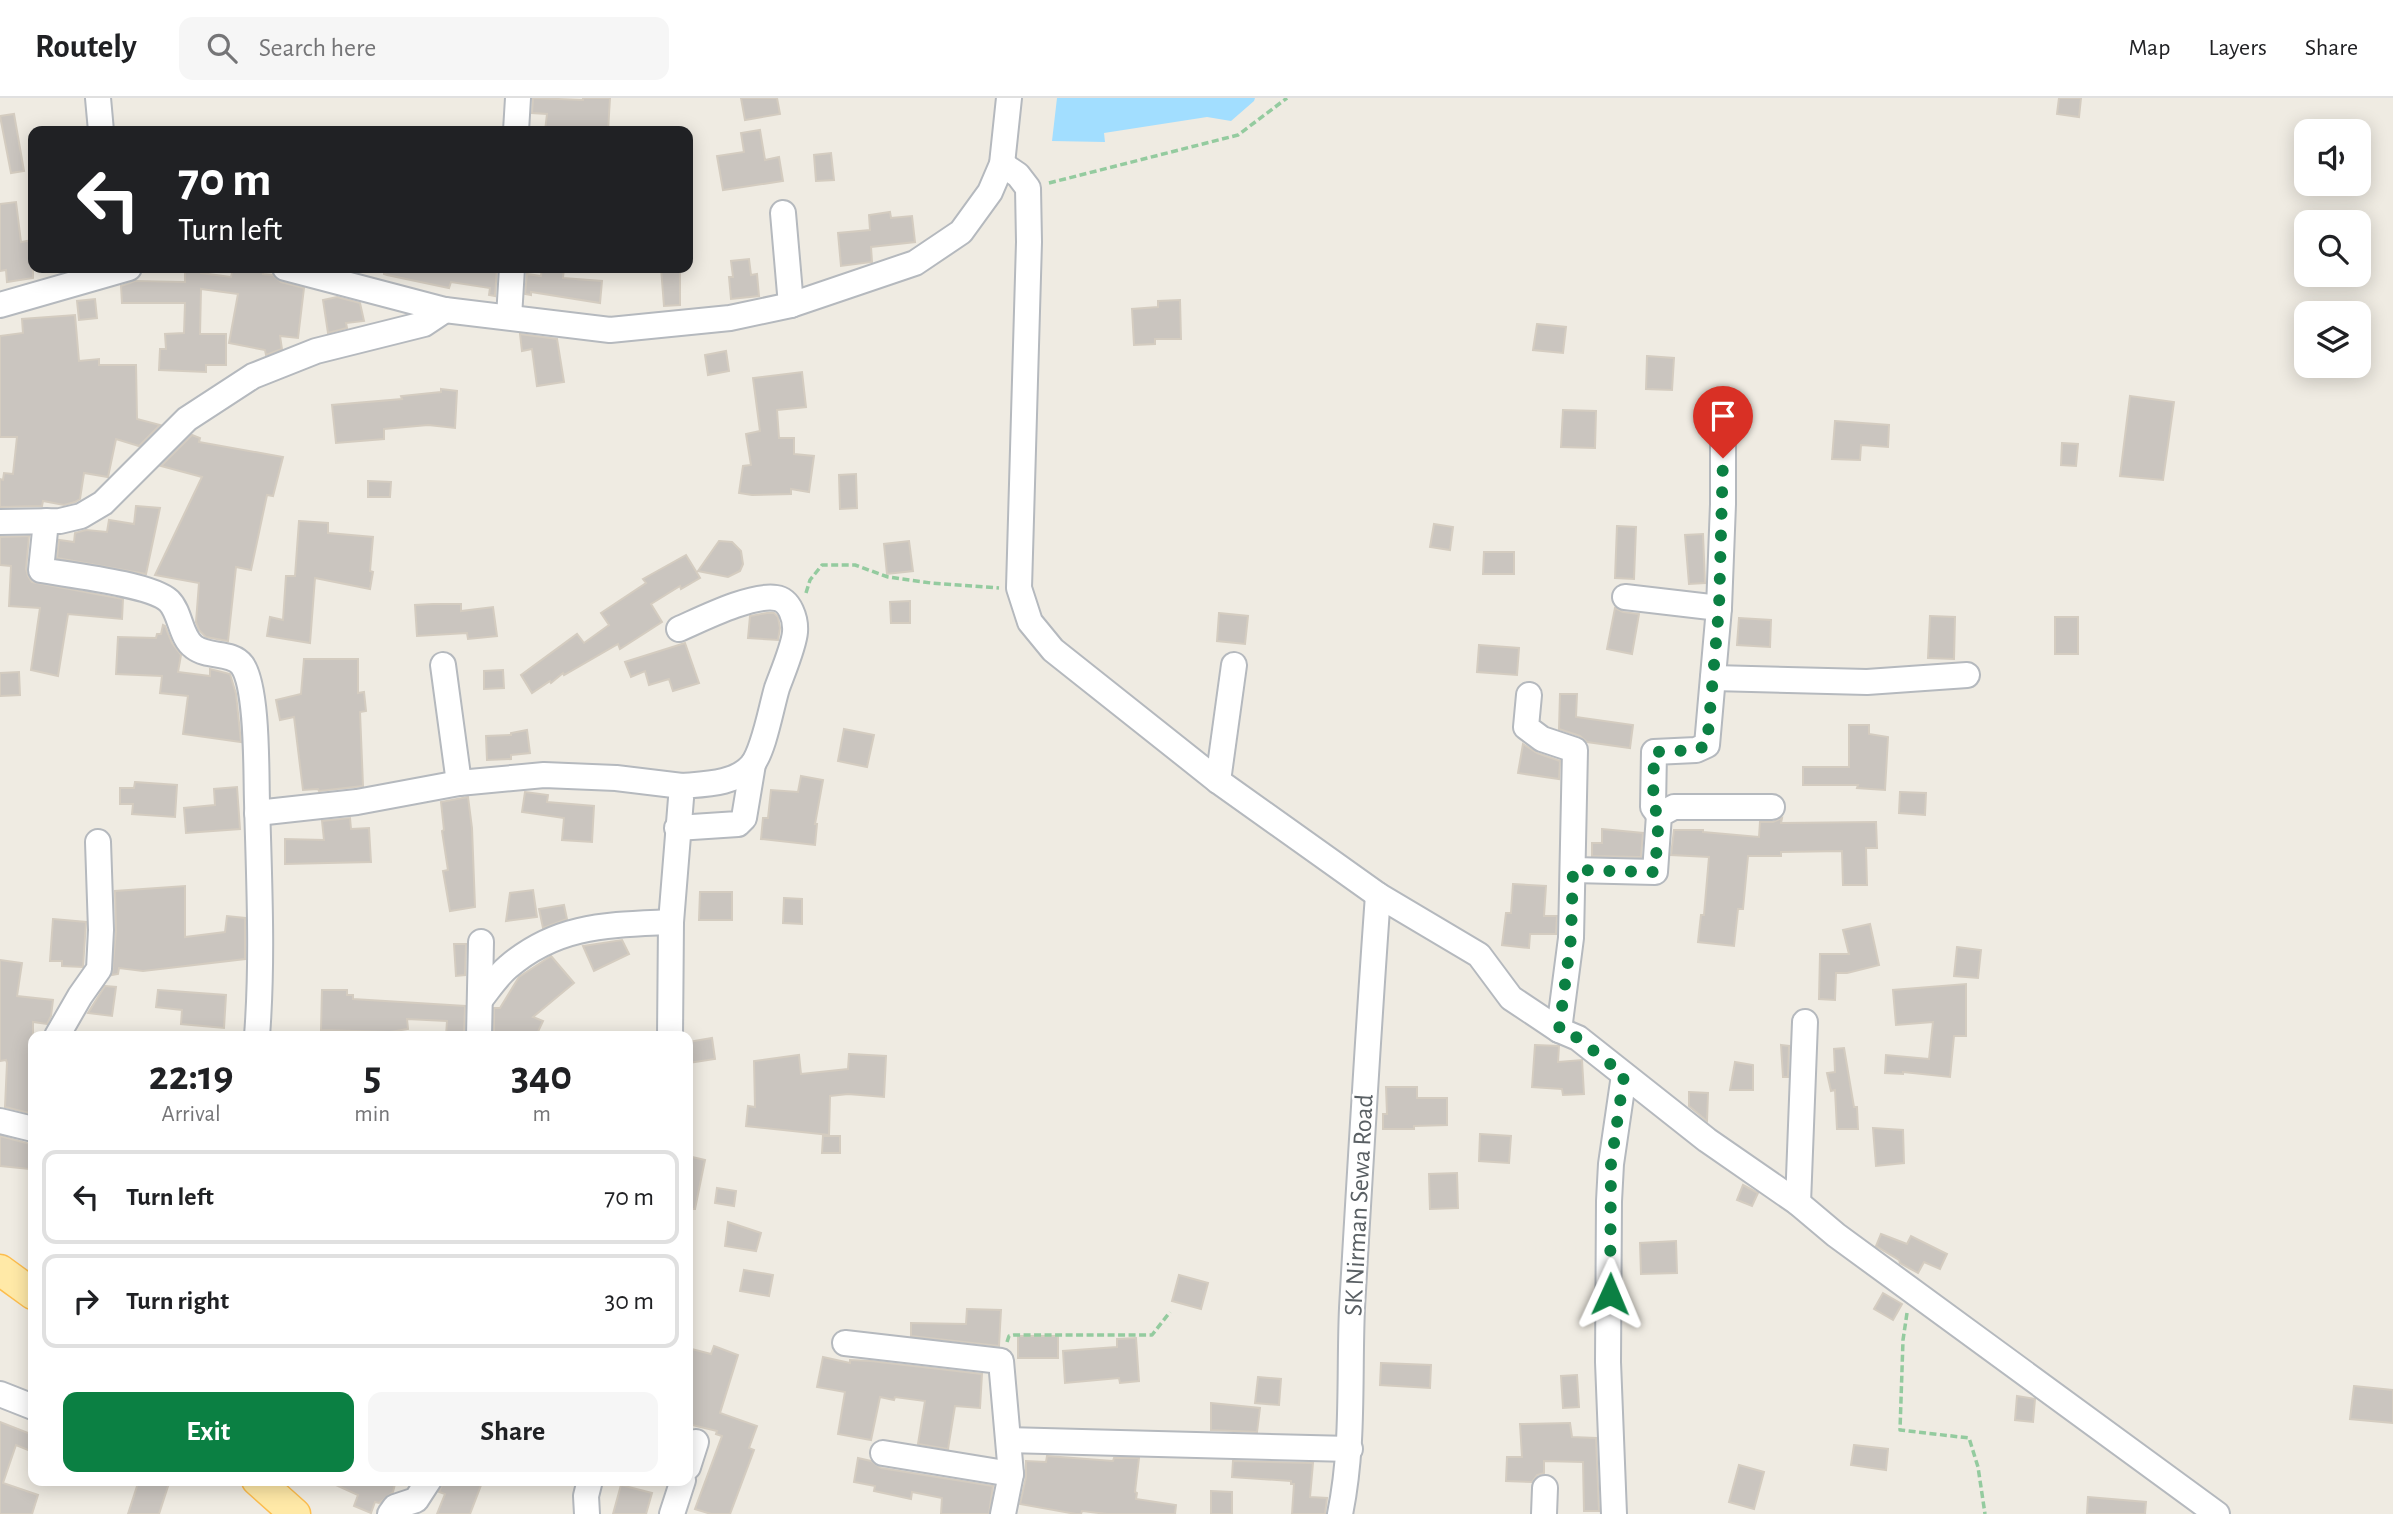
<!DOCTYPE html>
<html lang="en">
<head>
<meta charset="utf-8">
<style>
  body { margin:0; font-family:"Alegreya Sans",sans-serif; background:#f6f6f6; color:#202124; height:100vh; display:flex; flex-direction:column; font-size:26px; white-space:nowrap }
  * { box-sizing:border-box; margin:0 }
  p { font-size:23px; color:#757577 }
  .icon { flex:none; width:38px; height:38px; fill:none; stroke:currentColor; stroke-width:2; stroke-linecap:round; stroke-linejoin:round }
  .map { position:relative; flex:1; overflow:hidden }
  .details { position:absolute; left:28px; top:933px; width:665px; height:455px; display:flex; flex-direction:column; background:#fff; border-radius:14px; box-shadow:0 4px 18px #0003 }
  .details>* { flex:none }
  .banner { position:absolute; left:28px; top:28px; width:665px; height:147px; border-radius:14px; box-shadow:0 4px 18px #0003; background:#202124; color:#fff; overflow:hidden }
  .fabs { position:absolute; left:2294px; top:21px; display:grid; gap:14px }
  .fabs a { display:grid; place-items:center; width:77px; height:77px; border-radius:14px; background:#fff; box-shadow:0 4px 18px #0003; font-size:35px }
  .pin { position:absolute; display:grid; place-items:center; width:60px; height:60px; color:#fff; margin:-72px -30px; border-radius:50% 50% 50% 0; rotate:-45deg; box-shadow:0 0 7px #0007 }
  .pin .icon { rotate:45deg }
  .me { position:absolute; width:77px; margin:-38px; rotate:1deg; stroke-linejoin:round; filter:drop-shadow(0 0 5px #0008) }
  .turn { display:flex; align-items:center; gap:24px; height:147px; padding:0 35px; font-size:32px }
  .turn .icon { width:91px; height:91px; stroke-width:2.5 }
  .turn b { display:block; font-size:49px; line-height:60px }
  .eta { display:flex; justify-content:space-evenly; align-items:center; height:119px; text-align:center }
  .eta b { font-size:42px; font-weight:600; line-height:49px }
  .button { display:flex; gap:14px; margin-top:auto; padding:14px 35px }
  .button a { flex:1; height:80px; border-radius:14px; background:#0b8043; color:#fff; font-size:28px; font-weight:600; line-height:80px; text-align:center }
  .button a+a { background:#f6f6f6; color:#202124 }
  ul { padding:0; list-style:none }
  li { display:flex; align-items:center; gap:21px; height:94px; margin:0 14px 10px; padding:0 21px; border:4px solid #e0e0e0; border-radius:14px }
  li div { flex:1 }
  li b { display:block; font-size:26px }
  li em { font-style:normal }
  header { display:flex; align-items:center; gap:42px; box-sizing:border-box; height:98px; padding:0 35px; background:#fff; border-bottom:2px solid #e0e0e0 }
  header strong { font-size:33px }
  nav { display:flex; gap:38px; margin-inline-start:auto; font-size:24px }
  .search { width:490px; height:63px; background:#f6f6f6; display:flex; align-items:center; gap:18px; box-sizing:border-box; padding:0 24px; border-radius:14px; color:#757577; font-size:26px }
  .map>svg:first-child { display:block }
  .water { fill:#a2deff }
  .building { fill:#cac5bf; stroke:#d4ccc0; stroke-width:2 }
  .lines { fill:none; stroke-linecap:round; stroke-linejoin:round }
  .minor-casing { stroke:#b5b9be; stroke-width:28 }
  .major-casing { stroke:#fdbd4d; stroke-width:33 }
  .path { stroke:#94cb9f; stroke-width:3.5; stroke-dasharray:7 3.5; stroke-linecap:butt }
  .minor { stroke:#fff; stroke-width:24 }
  .major { stroke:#ffe9a7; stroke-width:30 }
  .route { stroke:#0b8043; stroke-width:12; stroke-dasharray:0 21.6 }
  .labels { text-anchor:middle; stroke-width:5; stroke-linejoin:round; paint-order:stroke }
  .street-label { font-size:26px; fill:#5a6064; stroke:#fff }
</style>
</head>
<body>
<header>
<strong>Routely</strong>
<div class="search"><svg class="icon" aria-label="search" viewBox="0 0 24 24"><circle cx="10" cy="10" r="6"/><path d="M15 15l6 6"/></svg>Search here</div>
<nav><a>Map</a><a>Layers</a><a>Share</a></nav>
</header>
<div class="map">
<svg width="2393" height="1416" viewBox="0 0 2393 1416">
  <rect width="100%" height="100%" fill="#efebe2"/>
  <polygon class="water" points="1057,0 1255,0 1254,3 1231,23 1207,19 1104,35 1105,44 1052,43"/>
  <g class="building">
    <polygon points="533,0 583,2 583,0 610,0 608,33 545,33 547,16 532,15"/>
    <polygon points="741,0 777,0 780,16 745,22"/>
    <polygon points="2059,0 2081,0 2079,19 2057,16"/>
    <polygon points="14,16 24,73 11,75 0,18"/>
    <polygon points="760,32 765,62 779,59 783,83 723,92 717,58 744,54 741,35"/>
    <polygon points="831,55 834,82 816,83 814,57"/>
    <polygon points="16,104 21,144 33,142 33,180 7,184 6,172 0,173 0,106"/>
    <polygon points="890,114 891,120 912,118 915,144 871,149 872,164 841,168 838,135 870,132 869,117"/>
    <polygon points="749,161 751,177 757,176 759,198 731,201 729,179 733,179 731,163"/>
    <polygon points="185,170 201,170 201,175 231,179 233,170 253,170 264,172 263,176 273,177 281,184 304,190 298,240 280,238 282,251 266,257 265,252 229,245 238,196 201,191 200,236 226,236 226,267 206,267 206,274 159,272 160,251 166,251 165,236 184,235 185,205 122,205 121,188 135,183 185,184"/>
    <polygon points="384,170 497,170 495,198 489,197 490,190 451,184 449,190 387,177 384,176"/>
    <polygon points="542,170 564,170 563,180 602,183 600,205 531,194 531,197 525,196 527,176 541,178"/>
    <polygon points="661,170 680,170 680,207 664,208"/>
    <polygon points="337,199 360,205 364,223 346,225 347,230 328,235 323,202"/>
    <polygon points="95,201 97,220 79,222 77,203"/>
    <polygon points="1180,202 1181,241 1155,241 1155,246 1134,247 1132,211 1158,209 1158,203"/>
    <polygon points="75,217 79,263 99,261 99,267 136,267 137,321 160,327 139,348 116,341 108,379 84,375 80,401 75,404 64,407 43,403 42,408 0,409 0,381 3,382 4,375 13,376 17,339 0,339 0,238 23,235 22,221"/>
    <polygon points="1537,226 1566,229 1563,255 1533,252"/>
    <polygon points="520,236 557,241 564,284 537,288 532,251 522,253"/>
    <polygon points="726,253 729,273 708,277 705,257"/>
    <polygon points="1647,258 1674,260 1672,292 1646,291"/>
    <polygon points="802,274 806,309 777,312 779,340 794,340 794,356 814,358 809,394 791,391 791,396 752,397 739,395 743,368 751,367 746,336 760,333 753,280"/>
    <polygon points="441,291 457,293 455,330 428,327 384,331 384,341 336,345 332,307 402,301 401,298 441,294"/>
    <polygon points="2130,298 2174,304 2163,382 2120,378"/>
    <polygon points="1563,312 1596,313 1595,350 1561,349"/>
    <polygon points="1835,323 1889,327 1888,349 1861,347 1860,362 1832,361"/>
    <polygon points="192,337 200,340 199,344 283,359 273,398 267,397 251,472 236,469 228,543 206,539 199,532 196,524 199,485 155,477 202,379 161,368"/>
    <polygon points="2062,345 2078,346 2076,368 2061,367"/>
    <polygon points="856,376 857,410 840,411 839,377"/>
    <polygon points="368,383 391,384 390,399 368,399"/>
    <polygon points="136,408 160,410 146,476 57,460 59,442 74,444 75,435 86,432 107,434 109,422 134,426"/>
    <polygon points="299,423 328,425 328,435 373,439 370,473 373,474 370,491 315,480 310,545 267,538 270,519 283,522 286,478 295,478"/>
    <polygon points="1434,426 1453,429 1450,452 1430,449"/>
    <polygon points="1617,428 1636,429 1634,481 1615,480"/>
    <polygon points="1703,436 1705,485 1689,486 1685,437"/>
    <polygon points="29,438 26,471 28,478 32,484 123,501 122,521 68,516 58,578 31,572 40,510 9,508 11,468 0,467 0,439"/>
    <polygon points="719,443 732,444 741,453 743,466 740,473 728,479 698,473"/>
    <polygon points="909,443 913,473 887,476 884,446"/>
    <polygon points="1484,454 1514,454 1514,476 1483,476"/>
    <polygon points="686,457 700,480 681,491 680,488 651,506 662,524 620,551 618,546 564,577 563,575 551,585 550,583 532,595 521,577 577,536 584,545 609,527 601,515 646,485 643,481"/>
    <polygon points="910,503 910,525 891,525 890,504"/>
    <polygon points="433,506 461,506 461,513 493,509 497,538 468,541 467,535 417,538 415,507"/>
    <polygon points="1615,510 1623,514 1639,516 1632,556 1607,551"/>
    <polygon points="767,515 774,515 778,519 780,530 778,542 748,540 750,518"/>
    <polygon points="1219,515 1248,518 1245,546 1217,543"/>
    <polygon points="1930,518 1955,519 1954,561 1928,560"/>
    <rect x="2055" y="519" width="23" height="37"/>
    <polygon points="1739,520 1771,522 1770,549 1737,547"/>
    <polygon points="163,527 165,528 172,545 181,557 178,574 210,578 210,571 230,576 236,596 241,644 183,636 188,598 160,595 162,578 116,576 118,539 156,540 157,536 161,536"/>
    <polygon points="685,545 699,585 673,593 669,581 649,587 645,573 631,579 625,564"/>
    <polygon points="1479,547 1519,550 1517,577 1477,574"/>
    <polygon points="304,561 358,561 358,595 364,594 366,613 360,614 363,688 319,693 318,691 303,692 294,619 280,622 276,602 301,596"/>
    <polygon points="503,572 504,590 484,591 484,573"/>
    <polygon points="19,574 20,597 0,598 0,575"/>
    <polygon points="1560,596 1577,596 1576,619 1633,627 1630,650 1587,644 1580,638 1559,631"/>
    <polygon points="1849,627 1869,627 1869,636 1888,639 1885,692 1857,690 1858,687 1803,687 1803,669 1849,669"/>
    <polygon points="844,631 874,637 867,669 838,663"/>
    <polygon points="527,632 530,655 511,657 511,661 487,662 486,638 511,637 511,635"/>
    <polygon points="1523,646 1537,655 1560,663 1559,681 1518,675"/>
    <polygon points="801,678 823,682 815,726 817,726 815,747 761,741 763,720 768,720 771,692 798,694"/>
    <polygon points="135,684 177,687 175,719 132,716 133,706 120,706 120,690 134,690"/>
    <polygon points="237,689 240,731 186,735 184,710 215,707 214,691"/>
    <polygon points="525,694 548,697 547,704 594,708 592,744 562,742 564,720 522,714"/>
    <polygon points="1900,694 1926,695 1925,717 1899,715"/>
    <polygon points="468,699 472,730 475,809 450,813 443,773 448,772 442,733 444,732 441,704"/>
    <polygon points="350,720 351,731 369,730 371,764 285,766 285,741 324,742 322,723"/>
    <polygon points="1782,720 1781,725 1876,724 1877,750 1866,750 1867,787 1843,787 1842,753 1781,754 1781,758 1748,758 1743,811 1738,811 1734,848 1698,844 1701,817 1704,817 1709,759 1671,757 1674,732 1703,732 1703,734 1759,739 1760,724 1773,724"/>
    <polygon points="1602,731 1643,735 1641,759 1592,758 1592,745 1602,745"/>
    <polygon points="1513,786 1546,788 1544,818 1557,818 1556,836 1530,836 1529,850 1502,847 1506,815 1511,815"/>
    <polygon points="185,788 185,839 225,834 227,818 245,820 245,861 143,873 119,870 118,876 112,877 116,833 115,793"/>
    <polygon points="533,792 537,819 506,823 510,795"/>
    <polygon points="700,794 732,794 732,822 699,822"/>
    <polygon points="784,800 802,801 802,826 783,825"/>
    <polygon points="564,807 567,821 543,830 539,811"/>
    <polygon points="53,821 86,824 83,869 62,868 62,863 50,863"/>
    <polygon points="1870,826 1879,867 1847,875 1836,875 1835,902 1819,901 1820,856 1849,856 1843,832"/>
    <polygon points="622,842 629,856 594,873 583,848"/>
    <polygon points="454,846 466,846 465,877 456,878"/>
    <polygon points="1957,849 1981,852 1978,880 1954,878"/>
    <polygon points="551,858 574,885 533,919 543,923 536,938 494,938 494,910 500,910 519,879"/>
    <polygon points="0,862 22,865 17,898 53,902 51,918 47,926 33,924 33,1016 5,1009 7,965 6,962 0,963"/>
    <polygon points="1966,886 1966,938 1954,938 1950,979 1903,974 1903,976 1885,975 1886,957 1929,961 1933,924 1896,927 1893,892"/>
    <polygon points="105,888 116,889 112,918 88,915"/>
    <polygon points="158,892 226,897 224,930 181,926 182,912 156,909"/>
    <polygon points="322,892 347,892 347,897 353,897 353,901 465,908 464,938 446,938 447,923 407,921 408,931 390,934 321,932"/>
    <polygon points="712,940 715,961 688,965 688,944"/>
    <polygon points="1535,947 1559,948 1558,964 1582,962 1584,996 1563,997 1562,991 1532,989"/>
    <polygon points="1781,947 1789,948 1788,979 1783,979"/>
    <polygon points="1844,950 1854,1009 1857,1009 1858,1031 1837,1031 1835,992 1831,993 1827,975 1835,974 1834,951"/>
    <polygon points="849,956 886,958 884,999 848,996 830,998 829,1037 746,1028 748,1008 755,1009 754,963 799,957 801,976 848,971"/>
    <polygon points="1735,964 1753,967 1753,992 1730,992"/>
    <polygon points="1386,989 1417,989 1417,1000 1447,1000 1447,1027 1414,1028 1414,1031 1383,1031 1383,1016 1387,1016"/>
    <polygon points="1689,994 1708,995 1707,1023 1689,1008"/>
    <polygon points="1873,1030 1903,1032 1904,1065 1876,1068"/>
    <polygon points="1480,1036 1511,1038 1509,1065 1479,1063"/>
    <polygon points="0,1038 30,1046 29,1071 0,1068"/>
    <polygon points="823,1038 840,1038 840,1055 822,1055"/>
    <polygon points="688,1058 705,1062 695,1111 688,1111"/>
    <polygon points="1457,1075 1458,1110 1430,1111 1429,1076"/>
    <polygon points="1743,1087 1758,1095 1752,1108 1737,1102"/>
    <polygon points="717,1090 736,1093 734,1108 715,1105"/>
    <polygon points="728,1124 761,1135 756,1153 725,1148"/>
    <polygon points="1881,1136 1907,1146 1911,1138 1947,1156 1940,1171 1924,1164 1918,1175 1900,1165 1899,1162 1876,1148"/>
    <polygon points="1676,1143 1677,1175 1641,1176 1640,1145"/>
    <polygon points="744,1172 773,1177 769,1198 740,1193"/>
    <polygon points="1179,1177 1208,1185 1201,1211 1172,1203"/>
    <polygon points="1883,1195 1902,1206 1893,1222 1874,1211"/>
    <polygon points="967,1211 1001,1212 999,1248 911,1238 911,1225 966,1226"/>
    <rect x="1018" y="1238" width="40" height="22"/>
    <polygon points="1136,1240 1139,1283 1120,1285 1119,1280 1065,1285 1063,1253 1117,1249 1117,1241"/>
    <polygon points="714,1248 738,1257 720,1315 757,1328 749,1350 754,1352 730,1416 711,1416 695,1411 722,1338 716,1336 717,1333 688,1326 688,1250 711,1256"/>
    <polygon points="823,1259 850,1265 850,1262 871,1263 982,1276 980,1310 955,1308 948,1351 918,1346 925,1303 895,1299 894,1302 880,1299 871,1342 838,1336 845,1294 817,1289"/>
    <polygon points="1381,1265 1431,1267 1430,1290 1380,1287"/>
    <polygon points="1577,1277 1579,1309 1563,1310 1561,1278"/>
    <polygon points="1258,1279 1281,1281 1279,1307 1255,1305"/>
    <polygon points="2354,1288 2393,1292 2393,1325 2350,1321"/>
    <polygon points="2017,1298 2035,1301 2033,1324 2015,1322"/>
    <polygon points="1211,1305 1260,1310 1257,1334 1211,1332"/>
    <polygon points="0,1324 33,1337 33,1354 16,1347 3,1385 38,1397 32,1416 0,1416"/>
    <polygon points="1570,1325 1572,1339 1596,1340 1599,1413 1584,1413 1583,1364 1544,1363 1544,1375 1537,1377 1532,1384 1506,1383 1507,1359 1522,1359 1520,1326"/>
    <polygon points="1854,1347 1888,1351 1886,1372 1851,1367"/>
    <polygon points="1047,1358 1113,1363 1114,1360 1139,1360 1135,1394 1137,1395 1136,1401 1176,1407 1175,1416 1107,1416 1082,1413 1081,1416 1076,1416 1020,1406 1026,1379 1026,1363 1046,1364"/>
    <polygon points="858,1360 871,1363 881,1370 993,1388 989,1416 941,1416 942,1400 912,1394 911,1401 874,1393 875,1388 854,1384"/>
    <polygon points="1233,1363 1313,1365 1310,1399 1327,1400 1325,1416 1292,1416 1294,1386 1291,1386 1291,1383 1232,1379"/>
    <polygon points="1739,1367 1764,1374 1754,1411 1729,1404"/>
    <polygon points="139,1382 170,1382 159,1416 128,1416"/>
    <polygon points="325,1382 396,1382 393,1394 379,1405 375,1404 371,1415 354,1408 358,1397"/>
    <polygon points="444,1382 483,1382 470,1416 437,1416 445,1396 439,1394"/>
    <polygon points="621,1387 652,1395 646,1416 613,1416"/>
    <polygon points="1211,1393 1232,1394 1232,1416 1211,1416"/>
    <polygon points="2088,1399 2146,1404 2145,1416 2087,1416"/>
  </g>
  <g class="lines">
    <defs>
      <g id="minor">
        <polyline points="98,0 101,33"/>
        <polyline points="516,33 518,0"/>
        <polyline points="1002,66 1018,77 1028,90 1029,144 1019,490 1030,524 1053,552 1218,683 1378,797 1479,857 1511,900 1559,932 1578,940 1707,1042 1798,1105 1836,1137 2217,1416"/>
        <polyline points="783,115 791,207"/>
        <polyline points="285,170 445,212 610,232 730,220 791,207 915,165 961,134 990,94 1002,66 1009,0"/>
        <polyline points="0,207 129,170"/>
        <polyline points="509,219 512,170"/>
        <path d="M 46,423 L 41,472 C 69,477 151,486 169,503 C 181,515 180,539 194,549 C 208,560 232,553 242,567 C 258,589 256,675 257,704 C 259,782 263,860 257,938"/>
        <polyline points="0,424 60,423 81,418 103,405 187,321 253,278 316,253 424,226 445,212"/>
        <polyline points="1625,499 1719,510"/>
        <polyline points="443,567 459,685"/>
        <polyline points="1713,580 1867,584 1967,577"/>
        <polyline points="1529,597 1526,629 1542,641 1575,652 1571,840 1559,932"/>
        <polyline points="1218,683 1234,567"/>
        <polyline points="257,715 357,704 459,685 544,677 616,680 682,688"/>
        <polyline points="1659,717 1653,709 1654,654 1696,652 1707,647 1719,510 1723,406 1723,315"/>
        <polyline points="677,730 738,726 744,720 753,666"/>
        <polyline points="1573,772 1655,774 1659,717 1674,709 1772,709"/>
        <path d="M 480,902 C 489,891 497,878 508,869 C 558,826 609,827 671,824"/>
        <polyline points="57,938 80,898 99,871 101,832 98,744"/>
        <polyline points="479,938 481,844"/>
        <path d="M 670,938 L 671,824 L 682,688 C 705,686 736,686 752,667 C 764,652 771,610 777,590 C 782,576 794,548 795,534 C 796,521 790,502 776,500 C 751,496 702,521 679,531"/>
        <polyline points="0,1023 33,1031"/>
        <polyline points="1798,1105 1805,924"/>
        <polyline points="845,1245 1001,1263 1011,1376"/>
        <polyline points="0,1296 33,1309"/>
        <polyline points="1009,1342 1350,1351"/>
        <polyline points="883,1355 1011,1376 1003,1416"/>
        <polyline points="688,1369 696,1344"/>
        <polyline points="390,1416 395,1409 416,1402 429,1382"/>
        <polyline points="587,1416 586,1398 590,1382"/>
        <polyline points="672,1416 683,1382"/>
        <path d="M 1340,1416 C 1354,1348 1349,1279 1352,1210 C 1360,1072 1368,935 1378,797"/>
        <polyline points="1544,1416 1545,1390"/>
        <polyline points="1614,1416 1608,1264 1609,1103 1611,1066 1624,977"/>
      </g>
      <g id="major">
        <polyline points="0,1172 33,1196"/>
        <polyline points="257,1382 295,1416"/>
      </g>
    </defs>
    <use href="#minor" class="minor-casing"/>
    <use href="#major" class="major-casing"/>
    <g class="path">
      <polyline points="1049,85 1238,37 1287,0"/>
      <polyline points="806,495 810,482 822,467 855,467 888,479 931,485 999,490"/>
      <polyline points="1907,1215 1903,1242 1900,1332 1969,1340 1978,1369 1985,1416"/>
      <polyline points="1007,1244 1009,1238 1014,1237 1152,1237 1170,1214"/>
    </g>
    <use href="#minor" class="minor"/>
    <use href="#major" class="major"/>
  </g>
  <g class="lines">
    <polyline class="route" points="1610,1196 1611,1066 1624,977 1578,940 1559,932 1571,840 1573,772 1655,774 1659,717 1653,709 1654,654 1696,652 1707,647 1719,510 1723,360"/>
  </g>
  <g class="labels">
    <g class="street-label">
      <text transform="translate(1358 1107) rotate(-87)" y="9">SK Nirman Sewa Road</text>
    </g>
  </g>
</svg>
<div class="fabs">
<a><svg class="icon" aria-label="sound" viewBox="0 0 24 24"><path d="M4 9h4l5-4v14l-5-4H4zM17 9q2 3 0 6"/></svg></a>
<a><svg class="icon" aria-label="search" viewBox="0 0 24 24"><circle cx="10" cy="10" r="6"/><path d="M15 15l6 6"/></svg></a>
<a><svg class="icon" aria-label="layers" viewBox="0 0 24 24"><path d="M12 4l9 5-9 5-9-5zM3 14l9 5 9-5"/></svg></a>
</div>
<div class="pin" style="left:1723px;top:360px;background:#d93025"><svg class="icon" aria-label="arrive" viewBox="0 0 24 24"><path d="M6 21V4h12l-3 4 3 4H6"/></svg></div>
<svg class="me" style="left:1610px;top:1196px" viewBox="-20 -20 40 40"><path d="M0-17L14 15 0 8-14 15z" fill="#0b8043" stroke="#fff" stroke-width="4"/></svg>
<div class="banner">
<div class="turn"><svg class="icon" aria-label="left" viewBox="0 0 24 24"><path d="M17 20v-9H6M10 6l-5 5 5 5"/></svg><div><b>70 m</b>Turn left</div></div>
</div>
<section class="details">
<div class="eta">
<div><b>22:19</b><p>Arrival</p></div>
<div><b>5</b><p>min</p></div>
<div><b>340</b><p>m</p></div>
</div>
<ul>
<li><svg class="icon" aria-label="left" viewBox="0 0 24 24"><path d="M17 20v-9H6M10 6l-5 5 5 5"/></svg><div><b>Turn left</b></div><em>70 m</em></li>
<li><svg class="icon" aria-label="right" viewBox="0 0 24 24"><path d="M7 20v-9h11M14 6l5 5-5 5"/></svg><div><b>Turn right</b></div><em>30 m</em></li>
</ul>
<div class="button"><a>Exit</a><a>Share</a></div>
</section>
</div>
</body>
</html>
